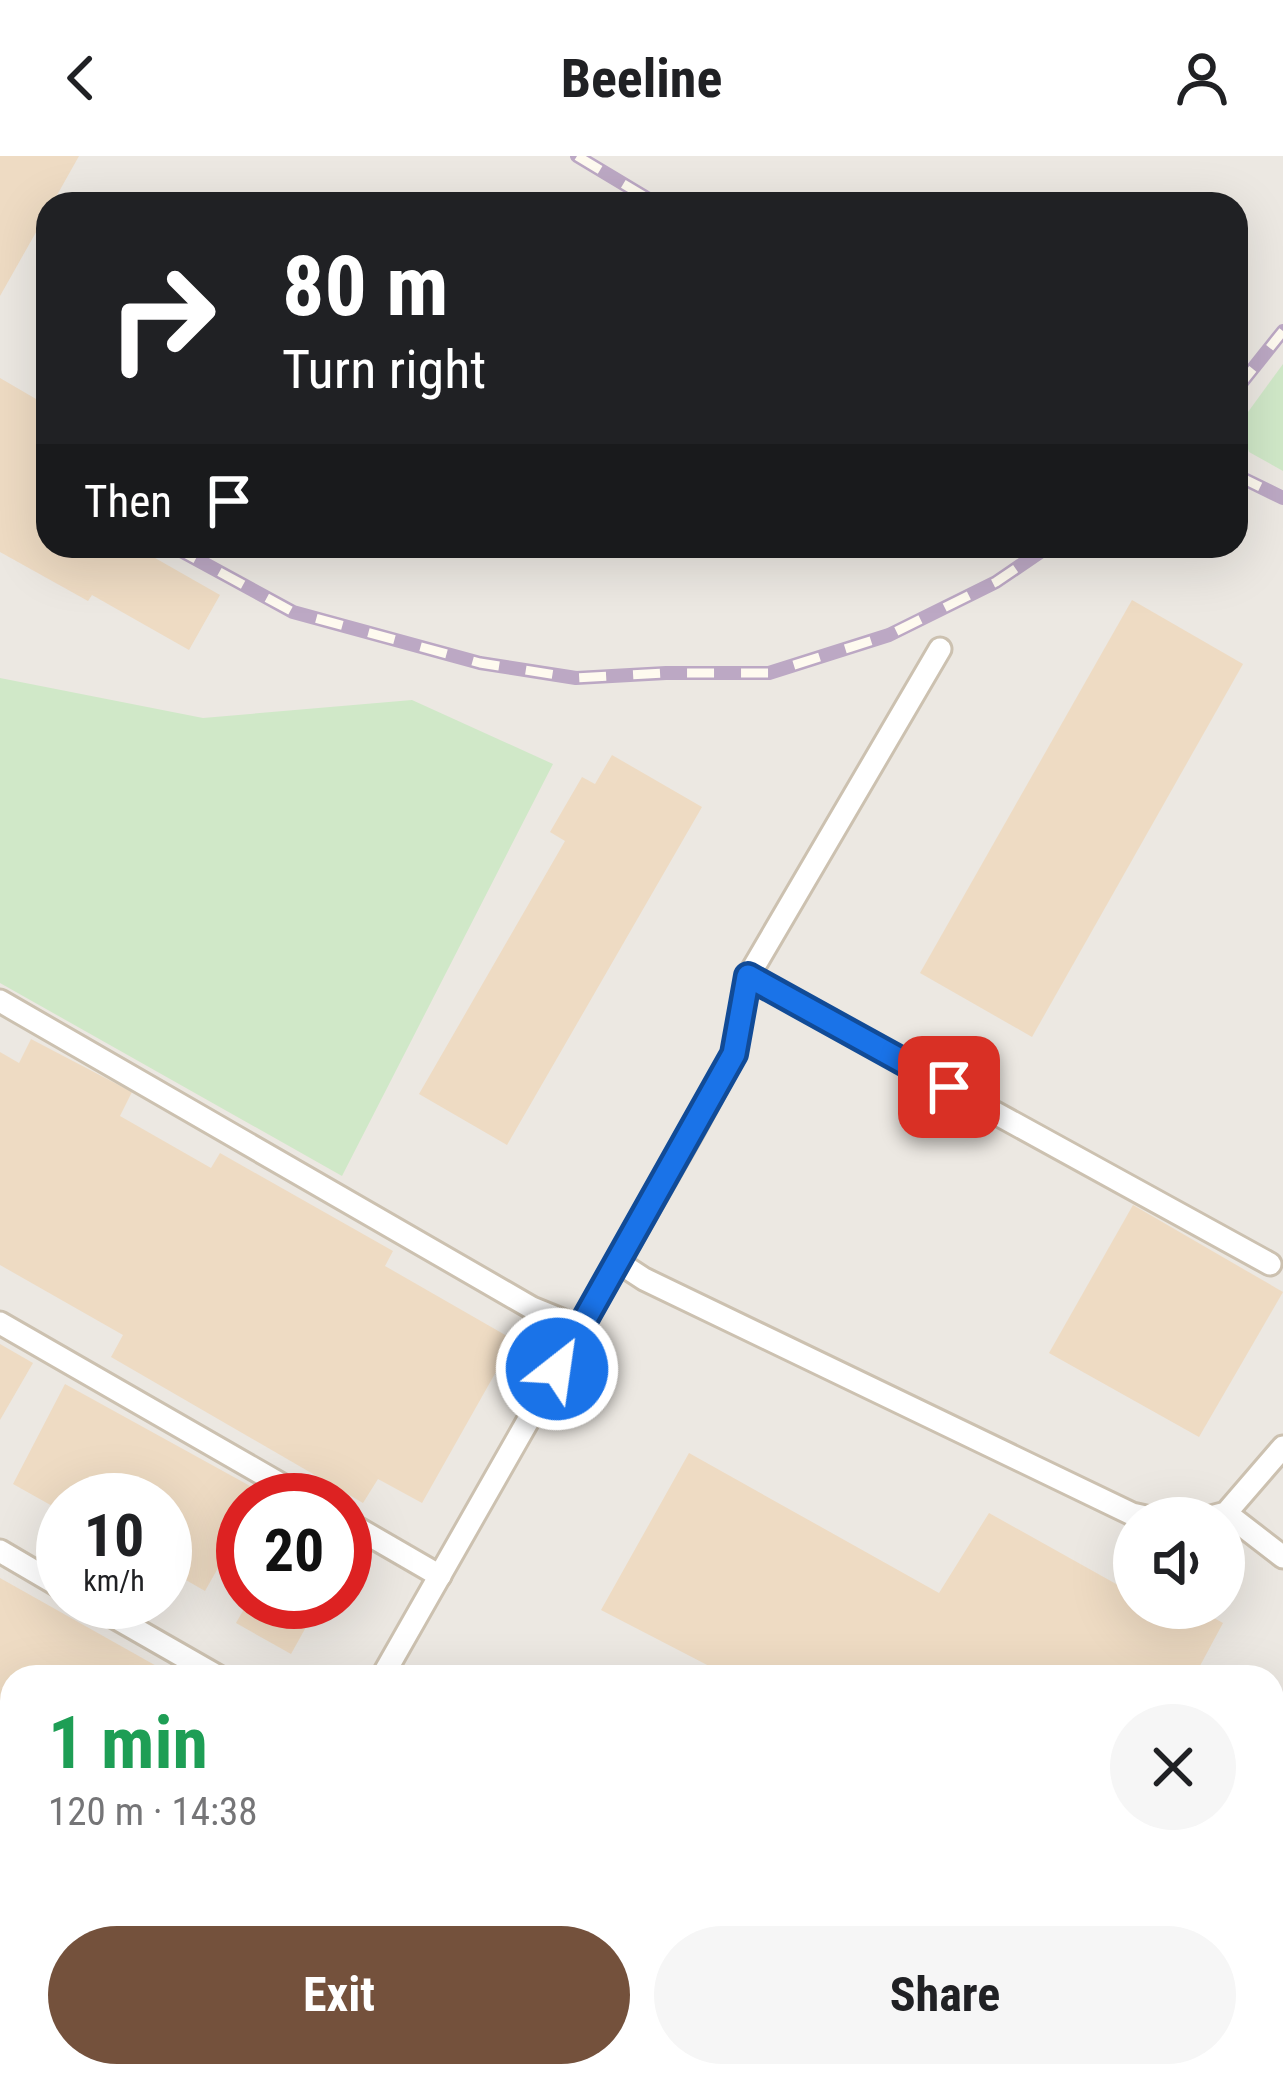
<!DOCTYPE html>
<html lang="en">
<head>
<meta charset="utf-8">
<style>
  body { margin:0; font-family:"Roboto Condensed",sans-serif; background:#f6f6f6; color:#202124; height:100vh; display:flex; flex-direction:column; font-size:45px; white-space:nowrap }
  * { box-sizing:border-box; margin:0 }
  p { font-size:39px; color:#757577 }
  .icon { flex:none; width:66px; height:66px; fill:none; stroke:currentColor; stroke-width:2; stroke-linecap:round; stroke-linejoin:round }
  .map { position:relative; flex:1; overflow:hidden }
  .sheet { position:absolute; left:0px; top:1509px; width:1284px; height:423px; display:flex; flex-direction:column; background:#fff; border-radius:36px 36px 0 0; box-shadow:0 12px 48px #0002 }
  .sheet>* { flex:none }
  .top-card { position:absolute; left:36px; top:36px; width:1212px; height:366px; border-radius:36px; box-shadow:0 12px 48px #0002; background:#202124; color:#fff; overflow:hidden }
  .controls { position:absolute; left:1113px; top:1341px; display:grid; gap:24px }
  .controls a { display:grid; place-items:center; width:132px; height:132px; border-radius:50%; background:#fff; box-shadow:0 12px 48px #0002; font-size:60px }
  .speed { position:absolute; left:36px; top:1317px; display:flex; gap:24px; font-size:60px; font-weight:700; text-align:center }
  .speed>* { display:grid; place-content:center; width:156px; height:156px; border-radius:50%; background:#fff; box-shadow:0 12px 48px #0002; line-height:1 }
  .speed small { font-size:30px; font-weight:400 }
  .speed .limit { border:18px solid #d22; background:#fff; color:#111 }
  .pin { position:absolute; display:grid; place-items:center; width:102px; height:102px; color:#fff; margin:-51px; border-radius:24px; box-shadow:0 6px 18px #0006 }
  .me { position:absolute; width:132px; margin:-66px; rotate:30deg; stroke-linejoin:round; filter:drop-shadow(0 0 9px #0008) }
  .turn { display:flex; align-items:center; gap:42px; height:252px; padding:0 48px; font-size:54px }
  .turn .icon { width:156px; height:156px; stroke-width:2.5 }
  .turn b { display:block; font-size:84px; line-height:102px }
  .then { display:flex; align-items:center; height:114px; padding:0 48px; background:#0003; gap:24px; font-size:45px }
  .round { display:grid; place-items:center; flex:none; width:126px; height:126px; border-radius:63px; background:#f6f6f6 }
  .headline { display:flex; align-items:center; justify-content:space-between; height:204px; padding:0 48px }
  h1 { font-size:72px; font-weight:700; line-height:90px; color:#1e9e55 }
  .action { display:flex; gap:24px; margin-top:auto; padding:24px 48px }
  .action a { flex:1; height:138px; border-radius:72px; background:#74513c; color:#fff; font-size:48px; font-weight:700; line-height:138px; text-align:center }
  .action a+a { background:#f6f6f6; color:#202124 }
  header { display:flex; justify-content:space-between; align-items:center; height:156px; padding:0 48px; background:#fff; font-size:54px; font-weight:700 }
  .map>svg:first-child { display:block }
  .industrial { fill:#ece8e2; fill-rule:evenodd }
  .green { fill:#d0e8c8 }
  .building { fill:#eedbc3 }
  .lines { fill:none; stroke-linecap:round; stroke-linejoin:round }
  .service-casing { stroke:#ccc1b0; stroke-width:27 }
  .service { stroke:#fff; stroke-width:21 }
  .rail-casing { stroke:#bca8c4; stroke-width:14 }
  .rail { stroke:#fefaef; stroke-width:9; stroke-dasharray:27; stroke-linecap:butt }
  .route-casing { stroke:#114b97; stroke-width:30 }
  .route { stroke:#1a73e8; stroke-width:21 }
</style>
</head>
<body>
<header><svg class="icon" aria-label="back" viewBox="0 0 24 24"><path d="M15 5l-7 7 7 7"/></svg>Beeline<svg class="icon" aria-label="person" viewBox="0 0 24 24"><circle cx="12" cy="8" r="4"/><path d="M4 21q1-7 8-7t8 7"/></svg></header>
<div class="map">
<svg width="1283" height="1931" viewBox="0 0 1283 1931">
  <rect width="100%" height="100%" fill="#fbf7e9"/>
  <path class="industrial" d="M 0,0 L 1283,0 L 1283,1931 L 0,1931 ZM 48,48 L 1236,48 L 1236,390 L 48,390 ZM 63,1344 L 165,1344 L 165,1446 L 63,1446 ZM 243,1344 L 345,1344 L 345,1446 L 243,1446 ZM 1134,1362 L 1224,1362 L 1224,1452 L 1134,1452 ZM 12,1521 L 1272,1521 L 1272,1920 L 12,1920 Z"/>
  <g class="green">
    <polygon points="1283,208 1283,315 1249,296 1240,267"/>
    <polygon points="0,522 203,562 412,544 553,608 342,1020 0,827"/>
  </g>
  <g class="building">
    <polygon points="0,0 79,0 52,48 48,48 48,55 0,140"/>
    <polygon points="0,222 48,250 48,390 134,390 220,439 189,494 92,439 88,445 0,396"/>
    <polygon points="1132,444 1243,508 1032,881 920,817"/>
    <polygon points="612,599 702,651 507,989 419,938 565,685 550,676 582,621 595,628"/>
    <polygon points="31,883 132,936 120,960 211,1012 220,997 393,1095 385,1110 514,1184 422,1347 378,1323 363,1347 111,1201 123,1179 0,1109 0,896 19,907"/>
    <polygon points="1133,1049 1283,1136 1199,1281 1049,1197"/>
    <polygon points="0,1188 33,1207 0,1264"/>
    <polygon points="65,1228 261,1336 257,1344 243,1344 243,1368 205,1435 165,1412 165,1344 63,1344 63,1356 13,1328"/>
    <polygon points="689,1297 939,1437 989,1357 1134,1438 1134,1452 1196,1452 1223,1467 1194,1521 709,1521 713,1512 601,1454"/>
    <polygon points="0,1422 176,1521 12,1521 12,1553 0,1546"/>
    <polygon points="248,1446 320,1446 291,1498 236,1467"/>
    <polygon points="1272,1617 1283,1624 1283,1836 1272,1830"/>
    <polygon points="0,1619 12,1626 12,1920 113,1920 107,1931 0,1931"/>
    <polygon points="1272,1915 1283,1921 1283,1931 586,1931 567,1920 1272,1920"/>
    <polygon points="203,1920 420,1920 414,1931 197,1931"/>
  </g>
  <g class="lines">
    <defs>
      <g id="service">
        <polyline points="748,821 1270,1108"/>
        <polyline points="0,845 532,1152 581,1172"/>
        <polyline points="618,1106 644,1123 1132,1358 1150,1362"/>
        <polyline points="0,1167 308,1344"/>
        <polyline points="1226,1357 1283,1401"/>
        <polyline points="1207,1362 1226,1357 1283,1291"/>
        <polyline points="345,1365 440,1420"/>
        <polyline points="0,1395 63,1432"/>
        <polyline points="88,1446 219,1521"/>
        <polyline points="382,1521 693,975 734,899 748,821 940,493"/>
        <polyline points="0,1591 12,1598"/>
        <polyline points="501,1920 509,1931"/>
        <polyline points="146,1931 152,1920"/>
      </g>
    </defs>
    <use href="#service" class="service-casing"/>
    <use href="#service" class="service"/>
    <defs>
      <g id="rail">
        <polyline points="577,0 657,48"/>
        <polyline points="1236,234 1283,175"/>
        <polyline points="1236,319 1283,342"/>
        <polyline points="172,390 293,456 480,507 576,522 666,517 769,517 889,479 996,426 1049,390"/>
      </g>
    </defs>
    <use href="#rail" class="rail-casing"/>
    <use href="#rail" class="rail"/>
  </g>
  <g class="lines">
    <defs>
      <polyline id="route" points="557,1213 734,898 748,820 949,931"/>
    </defs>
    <use href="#route" class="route-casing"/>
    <use href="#route" class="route"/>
  </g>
</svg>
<div class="controls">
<a><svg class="icon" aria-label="sound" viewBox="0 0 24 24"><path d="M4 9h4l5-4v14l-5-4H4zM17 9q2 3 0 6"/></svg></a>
</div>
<div class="speed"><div>10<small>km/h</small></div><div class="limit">20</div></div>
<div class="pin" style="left:949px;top:931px;background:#d93025"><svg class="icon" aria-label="arrive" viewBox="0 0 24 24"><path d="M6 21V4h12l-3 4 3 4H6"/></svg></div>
<svg class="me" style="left:557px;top:1213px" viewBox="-20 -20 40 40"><circle r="17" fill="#1a73e8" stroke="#fff" stroke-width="3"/><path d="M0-11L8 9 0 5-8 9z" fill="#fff"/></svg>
<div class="top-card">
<div class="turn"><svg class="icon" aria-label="right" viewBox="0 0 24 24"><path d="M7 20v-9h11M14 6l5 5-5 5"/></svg><div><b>80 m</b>Turn right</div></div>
<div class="then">Then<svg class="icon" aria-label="arrive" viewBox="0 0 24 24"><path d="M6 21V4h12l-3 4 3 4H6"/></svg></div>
</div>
<section class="sheet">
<div class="headline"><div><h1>1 min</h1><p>120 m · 14:38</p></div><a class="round"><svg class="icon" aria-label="close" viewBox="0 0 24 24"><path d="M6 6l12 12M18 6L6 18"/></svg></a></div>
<div class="action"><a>Exit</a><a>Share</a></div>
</section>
</div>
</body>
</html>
